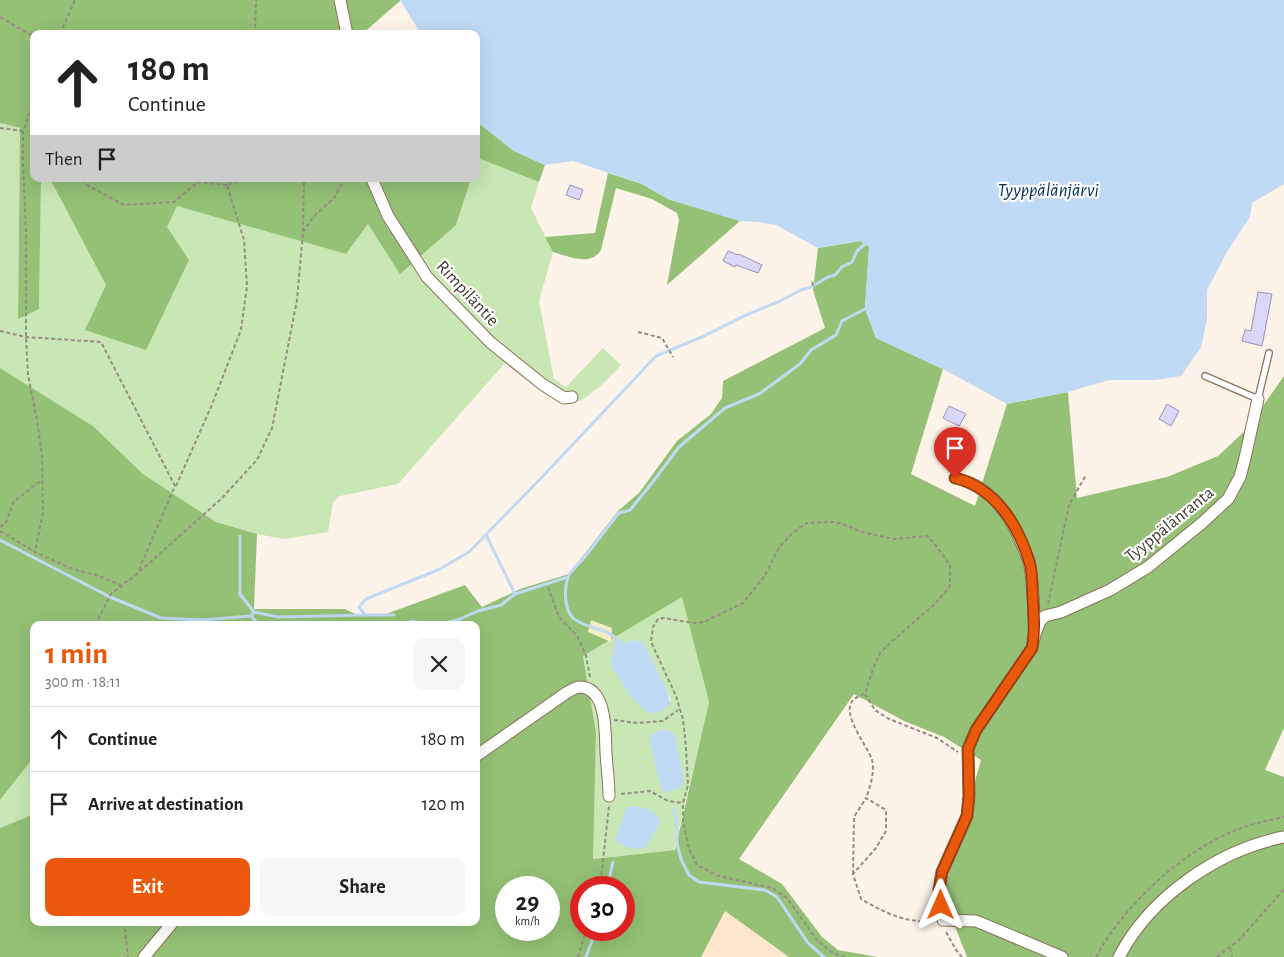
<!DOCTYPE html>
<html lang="en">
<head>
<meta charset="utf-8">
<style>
  body { margin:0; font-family:"Alegreya Sans",sans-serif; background:#f6f6f6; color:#222; height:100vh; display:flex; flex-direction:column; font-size:19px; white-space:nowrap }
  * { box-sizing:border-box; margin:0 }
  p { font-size:16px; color:#767676 }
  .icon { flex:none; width:28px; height:28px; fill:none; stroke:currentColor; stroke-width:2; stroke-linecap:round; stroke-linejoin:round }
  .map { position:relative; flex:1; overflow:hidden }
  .drawer { position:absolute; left:30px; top:621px; width:450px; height:305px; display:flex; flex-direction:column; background:#fff; border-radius:10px; box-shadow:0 5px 20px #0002 }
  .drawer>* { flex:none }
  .top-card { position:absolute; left:30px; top:30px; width:450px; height:152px; border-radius:10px; box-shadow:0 5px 20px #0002; background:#fff; color:#222; overflow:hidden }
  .speed { position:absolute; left:495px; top:876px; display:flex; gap:10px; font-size:25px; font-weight:700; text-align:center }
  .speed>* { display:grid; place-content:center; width:65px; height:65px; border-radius:50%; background:#fff; box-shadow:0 5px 20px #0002; line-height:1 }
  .speed small { font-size:12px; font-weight:400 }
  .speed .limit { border:8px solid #d22; background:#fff; color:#111 }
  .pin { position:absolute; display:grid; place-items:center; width:42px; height:42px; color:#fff; margin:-51px -21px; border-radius:50% 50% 50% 0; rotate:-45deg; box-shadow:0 0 5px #0007 }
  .pin .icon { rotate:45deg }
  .me { position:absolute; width:55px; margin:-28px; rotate:0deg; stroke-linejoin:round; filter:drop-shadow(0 0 4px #0008) }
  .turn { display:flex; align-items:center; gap:18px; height:105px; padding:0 15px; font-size:22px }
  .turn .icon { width:65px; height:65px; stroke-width:2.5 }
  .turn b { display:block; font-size:35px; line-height:42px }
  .then { display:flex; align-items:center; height:48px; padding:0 15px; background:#0003; gap:10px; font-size:19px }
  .round { display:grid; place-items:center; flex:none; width:52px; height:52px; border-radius:10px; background:#f6f6f6 }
  .summary { display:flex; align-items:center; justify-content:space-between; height:85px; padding:0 15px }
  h1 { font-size:30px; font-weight:600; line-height:38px; color:#ea580c }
  .action { display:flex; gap:10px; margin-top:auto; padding:10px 15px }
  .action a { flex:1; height:58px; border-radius:10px; background:#ea580c; color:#fff; font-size:20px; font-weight:600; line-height:58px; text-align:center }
  .action a+a { background:#f6f6f6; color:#222 }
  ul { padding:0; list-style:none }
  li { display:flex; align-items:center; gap:15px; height:65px; padding:0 15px; border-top:1px solid #e0e0e0 }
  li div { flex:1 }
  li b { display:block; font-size:19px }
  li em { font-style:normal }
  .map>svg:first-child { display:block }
  .built { fill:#fee6ca }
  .green { fill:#c8e7b4; fill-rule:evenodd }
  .forest { fill:#94c175; fill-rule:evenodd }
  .sand { fill:#f5ecc6 }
  .water { fill:#c0d9f4 }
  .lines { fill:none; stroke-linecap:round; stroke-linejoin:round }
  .stream { stroke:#c0d9f4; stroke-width:3 }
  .building { fill:#dad7f8; stroke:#9793b3 }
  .lane-casing { stroke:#887259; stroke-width:8 }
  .street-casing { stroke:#887259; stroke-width:13 }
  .path { stroke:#968d82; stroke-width:2; stroke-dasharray:4 2.5; stroke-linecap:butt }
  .lane { stroke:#fff; stroke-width:5.5 }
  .street { stroke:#fff; stroke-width:11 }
  .route-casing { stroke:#983908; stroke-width:12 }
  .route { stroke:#ea580c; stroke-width:9 }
  .labels { text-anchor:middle; stroke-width:4.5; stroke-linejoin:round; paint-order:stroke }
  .street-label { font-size:18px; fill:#41382d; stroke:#fff }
  .water-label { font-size:19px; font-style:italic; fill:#002f57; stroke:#fff }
</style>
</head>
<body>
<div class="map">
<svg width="1284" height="957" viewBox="0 0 1284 957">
  <rect width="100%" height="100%" fill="#fdf3e8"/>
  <polygon class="built" points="725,911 789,957 701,957"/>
  <g class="green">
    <path d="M 0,123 L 20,128 L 18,318 L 39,309 L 41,179 L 50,179 L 106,285 L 166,227 L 177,205 L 346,254 L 368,224 L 456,225 L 471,179 L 476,179 L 478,157 L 539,182 L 531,208 L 553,252 L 539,301 L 554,379 L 566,387 L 603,348 L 621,365 C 608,378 581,410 561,403 L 505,363 L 398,484 L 340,496 L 333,502 L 328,532 L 284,539 L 257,534 L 216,522 L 143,474 L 93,426 L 0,368 Z"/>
    <path d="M 682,596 L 709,702 L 674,850 L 592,859 L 596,732 L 583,656 ZM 634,640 L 643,642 L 668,692 L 671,701 L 630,696 L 612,665 L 615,642 L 624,643 Z"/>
    <polygon points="34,757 34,814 0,828 0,800"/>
  </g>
  <g class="forest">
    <polygon points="0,0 400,0 400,1 362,34 34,34 34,179 41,179 39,309 18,319 20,128 0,123"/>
    <polygon points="476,121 514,151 545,165 539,182 478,158 476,162"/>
    <path d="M 608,173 L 642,184 L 668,199 L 740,221 L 667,285 L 679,220 L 677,213 L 652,199 L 616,188 L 601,250 C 591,267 568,256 553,252 L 545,237 L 595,233 Z"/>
    <polygon points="50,179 471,179 456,225 400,274 368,224 346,254 177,206 167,227 189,260 146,350 85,330 106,285"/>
    <path d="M 861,241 L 869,247 L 865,308 L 876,338 L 943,369 L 911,474 L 975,506 L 1007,404 L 1068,392 L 1077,498 L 1167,477 L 1218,456 L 1246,430 L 1284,376 L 1284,728 L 1265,770 L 1284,777 L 1284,957 L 967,957 L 951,916 L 945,887 L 981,760 L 944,737 L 904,721 L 854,694 L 739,859 L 782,884 L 822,937 L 838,950 L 878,957 L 789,957 L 725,911 L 701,957 L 0,957 L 0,828 L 34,814 L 34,922 L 476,922 L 476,625 L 34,625 L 34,757 L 0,800 L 0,368 L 93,426 L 143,474 L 216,522 L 257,534 L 254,609 L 345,609 L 355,614 L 386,614 L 465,585 L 482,607 L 520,589 L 569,574 L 618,511 L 639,493 L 677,441 L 711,414 L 722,398 L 723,381 L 825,328 L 813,290 L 818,248 ZM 682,597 L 709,702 L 675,850 L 593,859 L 596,732 L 583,656 ZM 506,888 L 549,888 L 549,930 L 506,930 ZM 581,888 L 624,888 L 624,930 L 581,930 Z"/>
  </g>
  <polygon class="sand" points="591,620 612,628 611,642 588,632"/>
  <g class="water">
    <polygon points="400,0 1284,0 1284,184 1252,203 1250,217 1228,250 1207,290 1207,319 1201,347 1181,376 1155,380 1109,380 1068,392 1007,404 943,369 876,338 865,309 869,247 861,241 818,248 776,225 758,222 740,221 668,199 642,184 573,161 545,165 514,151 476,121 476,34 421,34"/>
    <path d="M 619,639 L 624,643 L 634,640 L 643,642 L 668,692 L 670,705 C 663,712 657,713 647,713 L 630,696 L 611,665 L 615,641 Z"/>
    <path d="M 664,729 L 670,731 L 676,737 L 684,783 C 679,790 672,791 664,792 L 661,788 L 649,738 L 652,734 Z"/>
    <path d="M 635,806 L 649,809 L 660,819 L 660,823 L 646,847 C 636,851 622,848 615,839 L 627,807 Z"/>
  </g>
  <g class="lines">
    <g class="stream">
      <polyline points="486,535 515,594 568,577"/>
      <polyline points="240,536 240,594 254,612"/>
      <polyline points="0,540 110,597 161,618 202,620 251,616 254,612 278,617 365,615 359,607 366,599 440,569 469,552 545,474 656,356 704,336 744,316 780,301 801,290 811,287 828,277 835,275 842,267 852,262 857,251 865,244"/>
      <polyline points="365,615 394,615"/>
      <polyline points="251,616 259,625"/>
      <polyline points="406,625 412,621 427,625"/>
      <polyline points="439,625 460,619 478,611 501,605 515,594"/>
      <path d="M 617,640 C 607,627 585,629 573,618 C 564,609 564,589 568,577 C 571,571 578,564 583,559 C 595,544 607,528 619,513 L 630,510 L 652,483 L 679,447 L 725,408 L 759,394 L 800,364 L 811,350 L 836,335 L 842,321 L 865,309"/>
      <polyline points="674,808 677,827 677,844 681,859 689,875 699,882 765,890 777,897 808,943 824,957"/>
      <polyline points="607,888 613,862"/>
      <polyline points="586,957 596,930"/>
    </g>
  </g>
  <g class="building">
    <polygon points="570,185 583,190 579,200 566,195"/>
    <polygon points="728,251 738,255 739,254 762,265 758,273 736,265 735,267 723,261"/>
    <polygon points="1258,292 1272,294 1262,346 1242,341 1245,330 1251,331"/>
    <polygon points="1167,404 1179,411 1171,426 1159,419"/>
    <polygon points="949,406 966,414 959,426 943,418"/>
  </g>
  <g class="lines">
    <defs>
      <polyline id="lane" points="1205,376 1258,399 1269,353"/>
      <g id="street">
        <polyline points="340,0 347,34"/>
        <polyline points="372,179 388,216 427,277 490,342 542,384 564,398 572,397"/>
        <path d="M 955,478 C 991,486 1012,517 1024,549 C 1026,555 1030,561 1030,567 C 1034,588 1033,611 1035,632"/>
        <path d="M 476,756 L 566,693 C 570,691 575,687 580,687 C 608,688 605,735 606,753 C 607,768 609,782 609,796"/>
        <polyline points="144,957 173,922"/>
        <polyline points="1062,957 976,921 943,920 939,890 942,872 967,816 969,796 968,749 976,730 1032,648 1035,634 1040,621 1045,616 1061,612 1110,590 1148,567 1202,523 1228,499 1240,477 1245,458 1258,399"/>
        <path d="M 1119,957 C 1150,897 1218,850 1284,837"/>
      </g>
    </defs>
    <use href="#lane" class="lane-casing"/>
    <use href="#street" class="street-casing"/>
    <g class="path">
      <polyline points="0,17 29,34 34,34"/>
      <polyline points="60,34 75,0"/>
      <polyline points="255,34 256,0"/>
      <polyline points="34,100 23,131 23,165 26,231 26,337 28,375 37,420 42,456 43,513 35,552"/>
      <polyline points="0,128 23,131"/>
      <polyline points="84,179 85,184 124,205 174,202 198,182 227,185 231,179"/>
      <polyline points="303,232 314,216 334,198 340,187 346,179"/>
      <polyline points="812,282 814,288"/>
      <polyline points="0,331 26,337 101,342 175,486 138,572"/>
      <polyline points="638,332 662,338 673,357"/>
      <polyline points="176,486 211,407 241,330 247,286 244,240 227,185 244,179"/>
      <polyline points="0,527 6,522 14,501 42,480"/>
      <polyline points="0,531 35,552 70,568 99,576 122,586"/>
      <polyline points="548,587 559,617 577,636 586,656 590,677"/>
      <polyline points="1048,604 1069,505 1086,475"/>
      <polyline points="95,625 111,594 137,574 221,499 257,460 272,428 297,300 303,232 304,179"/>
      <polyline points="865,694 875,710 889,719 937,738 958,752"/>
      <polyline points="614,720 637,723 663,721 678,710"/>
      <polyline points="621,794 650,791 668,801 683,803"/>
      <path d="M 853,874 L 854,817 L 866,798 L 886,810 L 886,831 L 876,848 L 853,874 L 861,899 C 886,913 904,923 933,921"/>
      <polyline points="600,888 609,806"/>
      <polyline points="124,922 128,957"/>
      <polyline points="946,932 956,950 962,957"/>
      <polyline points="1230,948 1232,957"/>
      <polyline points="578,957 586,930"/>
      <path d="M 845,957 L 831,952 L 817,940 L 787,898 L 772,888 L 719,876 L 697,865 L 689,849 L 683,821 L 683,803 L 688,785 L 686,748 L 683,719 L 676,696 L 651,642 L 653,627 L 658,619 L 664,618 L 693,623 L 704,622 L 743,603 L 764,577 L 779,548 L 792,533 L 807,523 L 832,522 L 843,524 L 862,532 L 893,539 L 927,536 L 934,543 L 950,565 L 950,586 L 936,603 L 890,643 L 880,653 L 873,669 L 865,694 C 861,695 857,697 854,699 C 839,713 868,746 872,760 C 875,771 870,788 866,798"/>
      <path d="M 1096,957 C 1124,906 1176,857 1229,833 C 1246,825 1265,821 1284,817"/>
      <polyline points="1217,957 1240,939 1284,889"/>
    </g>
    <use href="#lane" class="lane"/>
    <use href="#street" class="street"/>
  </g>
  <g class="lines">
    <defs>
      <path id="route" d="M 941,905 L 939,890 L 942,872 L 967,816 L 969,796 L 968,749 L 976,730 L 1032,648 C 1035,633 1034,618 1033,602 C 1032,590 1033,575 1030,564 C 1019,526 995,487 955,478"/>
    </defs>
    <use href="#route" class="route-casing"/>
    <use href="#route" class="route"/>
  </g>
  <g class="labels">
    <g class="street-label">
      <text transform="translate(468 293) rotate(47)" y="6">Rimpiläntie</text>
      <text transform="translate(1169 524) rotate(-39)" y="6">Tyyppälänranta</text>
    </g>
    <g class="water-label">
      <text x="1048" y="196">Tyyppälänjärvi</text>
    </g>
  </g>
</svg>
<div class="speed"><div>29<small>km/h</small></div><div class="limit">30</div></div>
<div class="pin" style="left:955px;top:478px;background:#d93025"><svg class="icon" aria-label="arrive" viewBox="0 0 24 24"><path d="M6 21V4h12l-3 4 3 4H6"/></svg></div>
<svg class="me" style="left:941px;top:905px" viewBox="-20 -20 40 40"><path d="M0-17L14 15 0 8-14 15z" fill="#ea580c" stroke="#fff" stroke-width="4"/></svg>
<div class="top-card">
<div class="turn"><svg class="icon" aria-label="ahead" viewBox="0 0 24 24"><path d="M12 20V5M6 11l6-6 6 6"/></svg><div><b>180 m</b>Continue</div></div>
<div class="then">Then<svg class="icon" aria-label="arrive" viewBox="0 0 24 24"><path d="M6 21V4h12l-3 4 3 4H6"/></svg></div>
</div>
<section class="drawer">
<div class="summary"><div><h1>1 min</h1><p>300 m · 18:11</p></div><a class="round"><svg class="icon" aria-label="close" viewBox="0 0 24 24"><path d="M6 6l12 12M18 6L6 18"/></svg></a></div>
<ul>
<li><svg class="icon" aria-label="ahead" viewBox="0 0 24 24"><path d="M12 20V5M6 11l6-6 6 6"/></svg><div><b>Continue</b></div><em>180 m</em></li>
<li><svg class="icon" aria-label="arrive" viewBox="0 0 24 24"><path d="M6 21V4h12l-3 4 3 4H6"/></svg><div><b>Arrive at destination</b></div><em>120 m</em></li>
</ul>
<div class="action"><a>Exit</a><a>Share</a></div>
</section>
</div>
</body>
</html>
